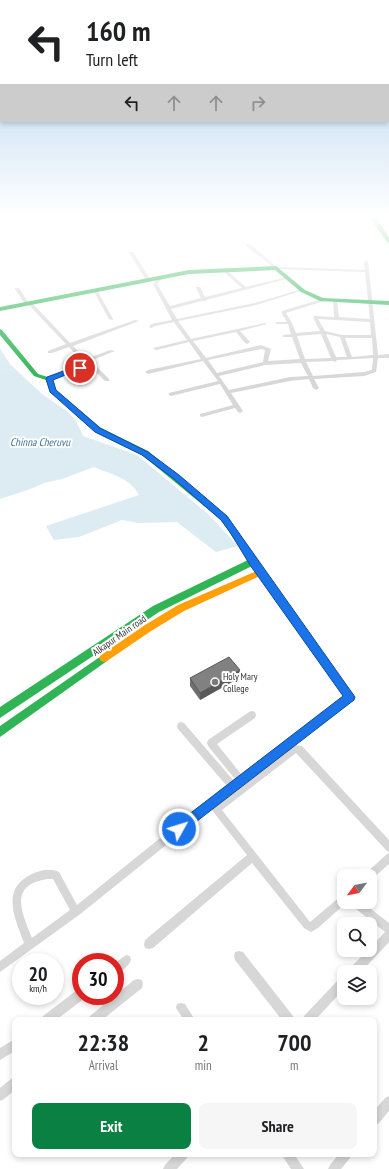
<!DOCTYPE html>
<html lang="en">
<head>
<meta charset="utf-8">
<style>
  body { margin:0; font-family:"PT Sans Narrow",sans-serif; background:#f6f6f6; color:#202124; height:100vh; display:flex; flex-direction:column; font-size:15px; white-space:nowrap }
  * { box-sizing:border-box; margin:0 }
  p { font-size:13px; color:#757577 }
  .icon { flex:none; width:22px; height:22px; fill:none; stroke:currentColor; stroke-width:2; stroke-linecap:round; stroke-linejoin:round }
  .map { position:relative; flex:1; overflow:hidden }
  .drawer { position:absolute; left:12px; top:1017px; width:365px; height:140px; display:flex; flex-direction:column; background:#fff; border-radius:8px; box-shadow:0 2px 6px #0003 }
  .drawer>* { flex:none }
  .hud { position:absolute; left:0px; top:0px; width:389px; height:122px; box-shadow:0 2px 6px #0003; background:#fff; color:#202124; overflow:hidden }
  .needle { width:26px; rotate:238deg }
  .fabs { position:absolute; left:337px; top:869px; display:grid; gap:8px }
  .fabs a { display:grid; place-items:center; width:40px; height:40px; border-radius:8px; background:#fff; box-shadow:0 2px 6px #0003; font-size:20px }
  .speed { position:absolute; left:12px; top:953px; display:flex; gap:8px; font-size:20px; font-weight:700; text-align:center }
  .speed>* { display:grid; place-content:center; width:52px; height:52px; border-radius:50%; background:#fff; box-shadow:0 2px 6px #0003; line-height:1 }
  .speed small { font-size:10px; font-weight:400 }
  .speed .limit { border:6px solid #d22; background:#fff; color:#111 }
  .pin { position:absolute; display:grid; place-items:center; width:34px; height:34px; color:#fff; margin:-17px; border:2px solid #fff; border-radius:50%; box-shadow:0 1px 4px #0007 }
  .me { position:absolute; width:44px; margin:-22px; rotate:51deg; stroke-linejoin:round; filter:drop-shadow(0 0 3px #0008) }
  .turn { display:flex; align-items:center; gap:14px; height:84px; padding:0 20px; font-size:18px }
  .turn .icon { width:52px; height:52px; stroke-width:2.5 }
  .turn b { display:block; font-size:28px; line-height:34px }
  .lanes { display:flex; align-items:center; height:38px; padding:0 20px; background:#0003; justify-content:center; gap:20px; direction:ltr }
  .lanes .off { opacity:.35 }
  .eta { display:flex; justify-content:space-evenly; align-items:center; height:68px; text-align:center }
  .eta b { font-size:24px; font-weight:700; line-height:28px }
  .cta { display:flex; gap:8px; margin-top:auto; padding:8px 20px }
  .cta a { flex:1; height:46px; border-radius:8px; background:#0b8043; color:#fff; font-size:16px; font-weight:700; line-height:46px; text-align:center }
  .cta a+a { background:#f6f6f6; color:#202124 }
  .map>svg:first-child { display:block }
  .water { fill:#ddebf3 }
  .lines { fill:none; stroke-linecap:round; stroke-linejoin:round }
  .street { fill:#d7d7d7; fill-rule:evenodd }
  .fast { fill:#30b455; fill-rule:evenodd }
  .slow { fill:#ff9f0a; fill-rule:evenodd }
  .wall { fill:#6f6f6f }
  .shaded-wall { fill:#5a5a5a }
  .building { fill:#818181; stroke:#5a5a5a }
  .route { fill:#1a73e8; stroke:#114b97 }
  .poi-dot { fill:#7a7a7a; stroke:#fff; stroke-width:1.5 }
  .labels { text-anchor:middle; stroke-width:4; stroke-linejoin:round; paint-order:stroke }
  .street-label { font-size:10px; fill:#333; stroke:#fff }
  .poi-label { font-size:10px; fill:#333; stroke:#fff; text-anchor:start }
  .water-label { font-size:11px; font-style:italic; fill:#3f7597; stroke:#fff }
</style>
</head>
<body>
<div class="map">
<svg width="389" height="1169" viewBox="0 0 389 1169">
  <rect width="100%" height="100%" fill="#fff"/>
  <path class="water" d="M 0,348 L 10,364 L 42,394 L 68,412 L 76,421 L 83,436 L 137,455 L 208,514 L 238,546 L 216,552 L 177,522 L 139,523 L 122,520 L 79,537 L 54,540 L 46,526 L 139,495 C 131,478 110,474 94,467 L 62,479 L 44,483 L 28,490 L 0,499 Z"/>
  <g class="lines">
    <g class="street">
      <path d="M 246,244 L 250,244 L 277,267 L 365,270 L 364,262 L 368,261 L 378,355 L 389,354 L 389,358 L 378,358 L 376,372 L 364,376 L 314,379 L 319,388 L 316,390 L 313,388 L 309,379 L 290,381 L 231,393 L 243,411 L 240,413 L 238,412 L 235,408 L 202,417 L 200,416 L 200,414 L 233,405 L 220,384 L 171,396 L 169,395 L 169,393 L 218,381 L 203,361 L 148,374 L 145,372 L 148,370 L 201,359 L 189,342 L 156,350 L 153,348 L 187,340 L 174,322 L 155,326 L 151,328 L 149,327 L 151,324 L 172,320 L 153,284 L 160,276 L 164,277 L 157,284 L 170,306 L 201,298 L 196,288 L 196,287 L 200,287 L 205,297 L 242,288 L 224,272 L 224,270 L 226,270 L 246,287 L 288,277 L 290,278 L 206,300 L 206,301 L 202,301 L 171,309 L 177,319 L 255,303 L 302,289 L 304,290 L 256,305 L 178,321 L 191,339 L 265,323 L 267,324 L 240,331 L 250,342 L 247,344 L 245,343 L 236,332 L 193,341 L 206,358 L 261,345 L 271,349 L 268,361 L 300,359 L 292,337 L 284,337 L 282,336 L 284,335 L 291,334 L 288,324 L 277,324 L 275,323 L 277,322 L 287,322 L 282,314 L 282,311 L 322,299 L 324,300 L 324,301 L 286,313 L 292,323 L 296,333 L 320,331 L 313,317 L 315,316 L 334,317 L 333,301 L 335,300 L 337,301 L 339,317 L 370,319 L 365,272 L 276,269 L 246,246 ZM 318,319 L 370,322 L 371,335 L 342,335 L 325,331 ZM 321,334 L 331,358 L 305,359 L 297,336 ZM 326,334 L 340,337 L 347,357 L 336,357 ZM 345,338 L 372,338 L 373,355 L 352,357 ZM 261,349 L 265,350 L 263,362 L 217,373 L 208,360 ZM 373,358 L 372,370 L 364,372 L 313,376 L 306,362 L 333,361 L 335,362 L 337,360 ZM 301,363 L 308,376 L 290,377 L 229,390 L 219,376 L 265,365 Z"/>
      <polygon points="129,252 133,252 150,279 150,280 146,280 129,253"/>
      <polygon points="15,288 19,288 28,302 31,302 70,343 135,320 139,321 73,346 86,359 110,350 115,351 85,363 81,363 80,362 82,361 69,347 52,353 48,353 48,351 66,344 28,304 25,304 15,289"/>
      <polygon points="93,289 97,290 113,319 113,320 109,319 93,290"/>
      <polygon points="91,362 93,363 109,379 109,381 105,381 90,366 51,380 47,380 46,379"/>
      <path d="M 261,569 L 263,570 L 354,697 L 353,699 L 244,782 L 292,746 L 295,745 L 302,746 L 389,840 L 389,852 L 386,850 L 296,753 L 222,810 L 310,922 L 341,896 L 344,894 L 344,902 L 347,902 L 318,928 L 311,932 L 304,928 L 252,863 L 153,948 L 149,949 L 145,948 L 144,944 L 145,940 L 247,855 L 211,809 L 79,915 L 0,972 L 0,961 L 24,943 C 15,918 0,889 32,874 C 41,870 50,868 59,872 L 77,905 L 226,785 L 178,729 L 177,726 L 178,723 L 181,722 L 184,723 L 233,780 L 235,779 L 208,746 L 207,743 L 208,740 L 249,712 L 252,711 L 255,712 L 256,715 L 255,718 L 217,744 L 241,774 L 345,696 L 259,574 L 258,572 ZM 47,879 L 53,879 L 70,910 L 32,938 C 22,913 8,885 47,879 Z"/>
      <polygon points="389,853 389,864 372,879 370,880 370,876 364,876 366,873 386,855"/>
      <polygon points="349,902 362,902 389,923 389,942 361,972 349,972 350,968 368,950 370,950 370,948 385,932 351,905"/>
      <polygon points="239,951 243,952 293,1016 294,1020 282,1020 235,960 234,956 235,952"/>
      <path d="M 126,955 L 130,956 L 131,960 C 129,966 121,972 115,974 L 115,963 Z"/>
      <polygon points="344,977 344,989 315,1020 303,1020 304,1016 340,978"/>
      <polygon points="138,979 142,980 143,984 142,988 102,1020 89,1020 90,1016 134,980"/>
      <polygon points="81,989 81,996 85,996 85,998 56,1020 42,1020 43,1016 77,990"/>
      <polygon points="181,1003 185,1004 195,1020 184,1020 176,1008 177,1004"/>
      <polygon points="15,1039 15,1051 0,1060 0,1048"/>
      <polygon points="15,1077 15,1090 4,1099 0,1101 0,1088 11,1079"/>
      <polygon points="389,1096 389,1111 378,1124 374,1126 374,1111 385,1098"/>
      <polygon points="175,1154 189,1154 187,1158 177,1169 163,1169 165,1165"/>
      <polygon points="281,1154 294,1154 304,1169 291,1169"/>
      <polygon points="339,1154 352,1154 350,1158 341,1169 328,1169 330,1165"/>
    </g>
    <g class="fast">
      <polygon points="368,215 374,215 389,237 389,243 387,242"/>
      <polygon points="276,266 305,290 323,298 389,301 389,305 320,301 301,292 275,270 189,274 0,311 0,307 189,270"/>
      <polygon points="0,329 2,330 38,374 51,378 56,390 101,428 148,451 227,516 265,572 261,575 258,574 252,566 159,612 0,718 0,707 153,606 248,560 221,520 142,455 95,432 51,392 46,380 34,376 0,335"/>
      <polygon points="104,654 107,655 109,658 107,661 0,737 0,726"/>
    </g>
    <polygon class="slow" points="261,569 265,572 264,574 184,611 151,631 107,661 104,662 101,661 99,658 101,655 145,625 178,605"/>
  </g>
  <polygon class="wall" points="240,670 239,678 200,700 190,686 190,678"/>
  <polygon class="shaded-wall" points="240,670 239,678 200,700 200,693"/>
  <polygon class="building" points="229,657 240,670 200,693 190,678"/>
  <linearGradient id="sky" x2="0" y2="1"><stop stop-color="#a3caec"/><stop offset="0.57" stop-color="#fff"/><stop offset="1" stop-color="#fff" stop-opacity="0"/></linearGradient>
  <rect width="389" height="379" fill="url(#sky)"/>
  <polygon class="route" points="77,366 83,368 53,380 56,390 100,428 148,452 179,475 227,516 355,697 354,700 179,835 175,833 173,829 175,825 343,696 250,565 230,532 221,520 174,479 142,455 95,432 50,392 46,379 47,377"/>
  <circle class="poi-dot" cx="215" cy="682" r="4"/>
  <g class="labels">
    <g class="street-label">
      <text transform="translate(119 635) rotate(-35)" y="4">Alkapur Main road</text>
    </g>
    <g class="poi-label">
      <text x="223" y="680">Holy Mary<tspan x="223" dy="12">College</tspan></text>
    </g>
    <g class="water-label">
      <text x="40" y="446">Chinna Cheruvu</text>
    </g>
  </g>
</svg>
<div class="fabs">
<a><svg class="needle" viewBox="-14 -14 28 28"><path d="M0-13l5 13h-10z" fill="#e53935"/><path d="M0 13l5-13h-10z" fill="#757577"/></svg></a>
<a><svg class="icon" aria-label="search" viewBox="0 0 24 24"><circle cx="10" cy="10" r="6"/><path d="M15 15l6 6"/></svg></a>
<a><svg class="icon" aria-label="layers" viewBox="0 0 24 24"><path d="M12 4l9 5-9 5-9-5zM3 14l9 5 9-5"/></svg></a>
</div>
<div class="speed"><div>20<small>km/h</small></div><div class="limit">30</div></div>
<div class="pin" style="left:80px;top:368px;background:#d93025"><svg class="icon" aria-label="arrive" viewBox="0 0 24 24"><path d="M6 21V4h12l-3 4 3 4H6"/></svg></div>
<svg class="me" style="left:179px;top:829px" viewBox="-20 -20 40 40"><circle r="17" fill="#1a73e8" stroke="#fff" stroke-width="3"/><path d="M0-11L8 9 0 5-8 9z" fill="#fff"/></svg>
<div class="hud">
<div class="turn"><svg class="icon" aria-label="left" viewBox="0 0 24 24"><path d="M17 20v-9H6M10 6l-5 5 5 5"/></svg><div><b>160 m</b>Turn left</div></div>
<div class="lanes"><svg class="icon" aria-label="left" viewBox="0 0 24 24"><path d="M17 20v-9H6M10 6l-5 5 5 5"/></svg><svg class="icon off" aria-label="ahead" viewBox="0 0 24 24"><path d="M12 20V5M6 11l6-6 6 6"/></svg><svg class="icon off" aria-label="ahead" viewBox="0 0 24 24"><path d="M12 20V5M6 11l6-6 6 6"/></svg><svg class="icon off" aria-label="right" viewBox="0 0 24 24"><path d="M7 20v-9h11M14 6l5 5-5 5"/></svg></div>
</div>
<section class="drawer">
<div class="eta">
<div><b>22:38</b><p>Arrival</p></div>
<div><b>2</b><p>min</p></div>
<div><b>700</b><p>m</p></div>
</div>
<div class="cta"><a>Exit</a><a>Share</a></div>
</section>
</div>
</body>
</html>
